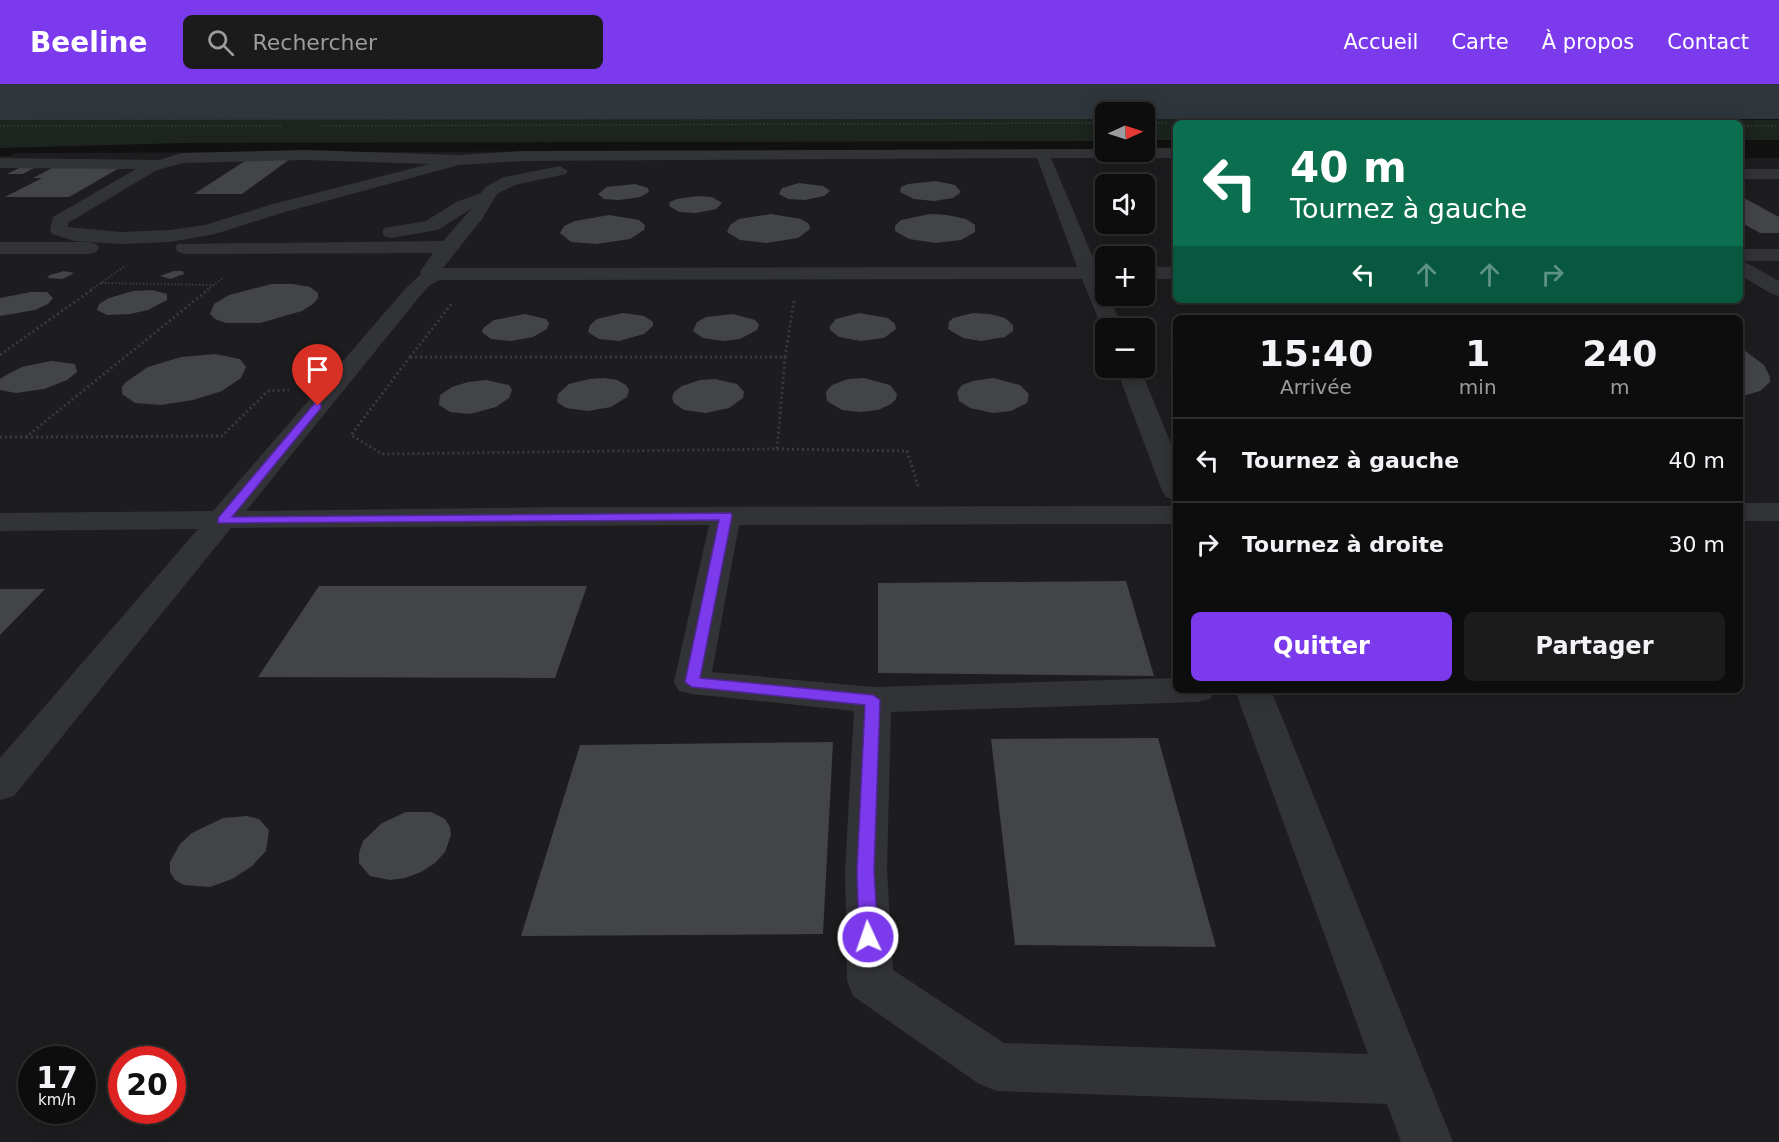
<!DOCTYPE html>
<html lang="fr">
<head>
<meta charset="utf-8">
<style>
  body { margin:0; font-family:"DejaVu Sans",sans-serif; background:#1b1b1c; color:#f1f3f6; height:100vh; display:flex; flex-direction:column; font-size:22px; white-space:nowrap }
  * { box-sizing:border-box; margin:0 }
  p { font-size:20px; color:#9a9c9e }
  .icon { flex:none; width:33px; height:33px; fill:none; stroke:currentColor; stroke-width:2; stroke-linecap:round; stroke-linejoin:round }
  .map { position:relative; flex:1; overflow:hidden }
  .drawer { position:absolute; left:1173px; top:231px; width:570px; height:378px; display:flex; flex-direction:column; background:#0d0d0e; border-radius:9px; box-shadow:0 3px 15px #0003,0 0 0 2px #2d2d2e }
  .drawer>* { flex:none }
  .guide { position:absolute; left:1173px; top:36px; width:570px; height:183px; border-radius:9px; box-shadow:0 3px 15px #0003,0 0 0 2px #2d2d2e; background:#0b6e4f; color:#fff; overflow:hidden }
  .needle { width:39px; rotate:87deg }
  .buttons { position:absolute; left:1095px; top:18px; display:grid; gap:12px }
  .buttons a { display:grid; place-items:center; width:60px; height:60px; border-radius:9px; background:#0d0d0e; box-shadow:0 3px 15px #0003,0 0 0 2px #2d2d2e; font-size:30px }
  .speed { position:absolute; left:18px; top:962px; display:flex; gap:12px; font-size:30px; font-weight:700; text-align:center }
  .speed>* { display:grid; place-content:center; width:78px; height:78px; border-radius:50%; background:#0d0d0e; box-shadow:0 3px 15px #0003,0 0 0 2px #2d2d2e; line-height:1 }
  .speed small { font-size:15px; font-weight:400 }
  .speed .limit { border:9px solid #d22; background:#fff; color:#111 }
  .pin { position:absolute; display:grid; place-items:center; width:51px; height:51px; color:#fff; margin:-62px -26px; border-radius:50% 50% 50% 0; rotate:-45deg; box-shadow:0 0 6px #0007 }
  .pin .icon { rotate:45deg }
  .me { position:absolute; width:66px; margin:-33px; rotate:357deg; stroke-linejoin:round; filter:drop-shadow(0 0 4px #0008) }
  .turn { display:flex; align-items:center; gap:21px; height:126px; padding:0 18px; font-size:27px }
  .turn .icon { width:78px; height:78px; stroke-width:2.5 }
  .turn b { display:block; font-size:42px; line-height:51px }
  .lanes { display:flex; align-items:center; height:57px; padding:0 18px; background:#0003; justify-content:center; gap:30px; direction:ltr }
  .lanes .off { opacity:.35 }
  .eta { display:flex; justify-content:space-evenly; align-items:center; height:102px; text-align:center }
  .eta b { font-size:36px; font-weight:700; line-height:42px }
  .primary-button { display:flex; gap:12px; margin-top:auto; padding:12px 18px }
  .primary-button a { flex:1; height:69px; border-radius:9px; background:#7c3aed; color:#fff; font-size:24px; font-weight:700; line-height:69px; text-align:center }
  .primary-button a+a { background:#1b1b1c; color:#f1f3f6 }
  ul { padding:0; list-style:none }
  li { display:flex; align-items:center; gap:18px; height:84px; padding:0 18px; border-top:2px solid #2d2d2e }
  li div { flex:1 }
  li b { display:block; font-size:22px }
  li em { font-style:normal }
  header { display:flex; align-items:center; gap:36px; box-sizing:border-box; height:84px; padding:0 30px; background:#7c3aed; color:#fff }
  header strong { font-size:28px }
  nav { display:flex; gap:33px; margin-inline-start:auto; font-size:21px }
  .search { width:420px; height:54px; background:#1b1b1c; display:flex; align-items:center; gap:15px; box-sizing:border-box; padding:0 21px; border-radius:9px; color:#9a9c9e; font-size:22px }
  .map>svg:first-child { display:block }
  .built { fill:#1d1d1f; fill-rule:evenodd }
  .green { fill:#1d241e }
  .water { fill:#2e363b }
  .building { fill:#424447 }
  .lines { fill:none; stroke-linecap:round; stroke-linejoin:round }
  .path-far2 { stroke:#383a3d; stroke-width:1.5; stroke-dasharray:1.5 2; stroke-linecap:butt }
  .path-far1 { stroke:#383a3d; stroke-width:2; stroke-dasharray:1.5 2; stroke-linecap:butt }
  .path { stroke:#383a3d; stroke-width:3; stroke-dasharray:2 3; stroke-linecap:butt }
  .minor { fill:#323336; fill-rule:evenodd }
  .route { fill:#7c3aed; stroke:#51269a; stroke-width:1.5 }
</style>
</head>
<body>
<header>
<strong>Beeline</strong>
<div class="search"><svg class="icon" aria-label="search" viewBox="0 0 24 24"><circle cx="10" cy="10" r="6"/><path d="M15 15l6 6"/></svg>Rechercher</div>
<nav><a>Accueil</a><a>Carte</a><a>À propos</a><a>Contact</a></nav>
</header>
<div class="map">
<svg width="1779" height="1058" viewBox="0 0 1779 1058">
  <rect width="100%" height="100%" fill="#111112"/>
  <path class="built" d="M 721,67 L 1176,73 L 1176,216 L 1740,216 L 1740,74 L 1779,74 L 1779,1058 L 0,1058 L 0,72 L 10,72 L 17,69 ZM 1106,100 L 1144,100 L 1144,140 L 1106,140 ZM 1106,172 L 1144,172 L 1144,212 L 1106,212 ZM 1176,234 L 1740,234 L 1740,606 L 1176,606 ZM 1106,244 L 1144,244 L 1144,284 L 1106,284 ZM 32,975 L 82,975 L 82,1026 L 32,1026 ZM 122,975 L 172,975 L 172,1026 L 122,1026 Z"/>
  <g class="green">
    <polygon points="328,34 1105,35 1106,57 183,59 0,64 0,36"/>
    <polygon points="1145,35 1779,36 1779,56 1740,56 1740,39 1176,39 1176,56 1145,56"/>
  </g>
  <polygon class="water" points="0,0 1779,0 1779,35 1145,35 1144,28 1106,28 1105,35 0,36"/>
  <g class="building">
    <polygon points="248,75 290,75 242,110 194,110"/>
    <polygon points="23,82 38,82 23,90 7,90"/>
    <polygon points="56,82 123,82 69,113 5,113 42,94 33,94"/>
    <polygon points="936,97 955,101 961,108 953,114 934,117 914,115 900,108 901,103 908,100"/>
    <polygon points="799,99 823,102 830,107 824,112 805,116 788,115 779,110 782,104"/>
    <polygon points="635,100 648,104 649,108 640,113 619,116 604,115 598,110 607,103"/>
    <polygon points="698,112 712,113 722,119 716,125 696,129 679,128 669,122 670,118 677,115"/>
    <polygon points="1740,114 1744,114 1779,133 1779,149 1760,149 1740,138"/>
    <polygon points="771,130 801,135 809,140 810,145 798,154 766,159 740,156 727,148 730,141 739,135"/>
    <polygon points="930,130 947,131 966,135 975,141 975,148 961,156 935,159 909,155 895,147 895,142 901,136"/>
    <polygon points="609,131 639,136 645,141 644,146 630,155 596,160 571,158 560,149 564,142 575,137"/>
    <polygon points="64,187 74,189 63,195 47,194 50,191"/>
    <polygon points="174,187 183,187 184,190 170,195 160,192"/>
    <polygon points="272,200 293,200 310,203 318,209 318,214 313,220 302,227 260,239 226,239 215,235 210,230 214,220 229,211"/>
    <polygon points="152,206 167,210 167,216 148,226 130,230 107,231 97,226 99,220 109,214 133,207"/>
    <polygon points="31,208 47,208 53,214 48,220 35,226 0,232 0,214"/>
    <polygon points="623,229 644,232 653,238 653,242 644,250 619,257 599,255 588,248 590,241 597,235"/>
    <polygon points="859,229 888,234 895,240 896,245 884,254 861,257 839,253 830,246 830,242 836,235"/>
    <polygon points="973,229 990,230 1005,234 1013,241 1013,247 1005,253 981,257 963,254 948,245 949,238 953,234"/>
    <polygon points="525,230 546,235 549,239 547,245 533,253 511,257 491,255 482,248 483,244 494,236"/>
    <polygon points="733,230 755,236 759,241 757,246 740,255 723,257 703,254 693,247 697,238 706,233"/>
    <polygon points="1740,263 1764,281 1770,293 1770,298 1760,307 1740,313"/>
    <polygon points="215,270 240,275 246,283 241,294 222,307 193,316 161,321 135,319 122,310 122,303 126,298 148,283 181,273"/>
    <polygon points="51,277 75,280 77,288 67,296 44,305 16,309 0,306 0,295 8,290 22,283"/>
    <polygon points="604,294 617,296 626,301 629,306 627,313 611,323 588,327 566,324 557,318 558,310 569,300 589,295"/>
    <polygon points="864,294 890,301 897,310 896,315 891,320 878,326 860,328 842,326 827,317 826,308 832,301 848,295"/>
    <polygon points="993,294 1020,301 1029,310 1027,319 1011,327 993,329 970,324 959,317 957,308 962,301 973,297"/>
    <polygon points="715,295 737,300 744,308 743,314 729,324 706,329 684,326 674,319 672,314 674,308 682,302 700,296"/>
    <polygon points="486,296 509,301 512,306 509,314 496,323 470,330 450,328 439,321 440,311 452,303 468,298"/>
    <polygon points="1126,497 1154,592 878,589 878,499"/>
    <polygon points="319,502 587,502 555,594 258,593"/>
    <polygon points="0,505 45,505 0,551"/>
    <polygon points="1158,654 1216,863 1015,861 991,655"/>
    <polygon points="833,658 823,850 521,852 580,661"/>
    <polygon points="406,728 431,728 445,735 450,743 451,751 445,768 435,779 421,788 405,794 390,796 370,792 359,779 359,769 363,757 382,739"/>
    <polygon points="247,732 259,735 269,746 266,767 252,782 232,795 210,803 184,801 175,796 170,788 170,778 180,760 192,749 223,734"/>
  </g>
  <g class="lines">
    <g class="path-far2">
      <polyline points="1144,39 1168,39"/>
      <polyline points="0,42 281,42"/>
      <polyline points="322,42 1106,39"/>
      <polyline points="1740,42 1779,42"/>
    </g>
    <g class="path-far1">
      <polyline points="101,199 214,201"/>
      <polyline points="91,206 124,183"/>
      <polyline points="207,206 224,193"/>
    </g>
    <g class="path">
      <polyline points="0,271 93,205"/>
      <polygon points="410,273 785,273 777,365 382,370 351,351"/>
      <polyline points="410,273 453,218"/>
      <polyline points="785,273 794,217"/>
      <polyline points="0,353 26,353 209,205"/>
      <polyline points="26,353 222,352 268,307 289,306"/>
      <polyline points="777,365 907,367 918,402"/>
    </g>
    <g class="minor">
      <path d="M 1144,64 L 1176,64 L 1176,74 L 1051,74 L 1097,183 L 1106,183 L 1106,195 L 1102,195 L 1106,212 L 1109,212 L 1123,244 L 1106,244 L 1104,249 L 1082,195 L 440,196 L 430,201 L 420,212 L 246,427 L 569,423 L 1176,422 L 1176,440 L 739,441 L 712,588 L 873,603 L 1176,594 L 1176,606 L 1215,606 L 1210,615 L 1197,618 L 891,628 L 887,786 L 893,886 L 1004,959 L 1368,970 L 1235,606 L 1271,606 L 1453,1058 L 1401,1058 L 1387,1020 L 997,1007 L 979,1000 L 853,912 L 847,897 L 845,786 L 854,627 L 692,610 L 679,607 L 674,598 L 709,441 L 231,444 L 14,712 L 0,716 L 0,674 L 198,445 L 0,447 L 0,429 L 213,427 L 406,204 L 421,190 L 420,188 L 433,169 L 185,170 L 178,168 L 175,164 L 178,160 L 443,157 L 471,125 L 438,146 L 391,154 L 384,152 L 382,148 L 384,144 L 426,137 L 456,118 L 481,109 L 485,103 L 504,93 L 560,82 L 568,87 L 566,90 L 515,101 L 497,110 L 482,135 L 443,184 L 1077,183 L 1037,74 L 523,77 L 459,81 L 285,128 L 215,150 L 170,158 L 121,160 L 74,157 L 52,150 L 50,146 L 53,133 L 136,85 L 0,84 L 0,74 L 159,76 L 182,69 L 305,66 L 458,71 L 523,67 L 1106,65 L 1106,68 L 1144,68 ZM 305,76 L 429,80 L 273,120 L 205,141 L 170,146 L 121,148 L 68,143 L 68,139 L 157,86 L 183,79 Z"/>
      <rect x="1740" y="85" width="39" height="10"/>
      <polygon points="0,158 89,158 96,160 99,164 96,168 89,170 0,170"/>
      <polygon points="1740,165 1779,165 1779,177 1743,177 1779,197 1779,212 1772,210 1740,191"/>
      <rect x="1144" y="183" width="32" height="12"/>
      <polygon points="1116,284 1140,284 1176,372 1176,416 1166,413 1162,407"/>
      <rect x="1740" y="419" width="39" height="18"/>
    </g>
  </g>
  <polygon class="route" points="318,319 321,320 321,324 232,433 731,429 732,432 700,594 873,611 880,616 874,786 878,853 875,858 868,861 862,858 859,853 857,786 865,621 692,603 685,598 719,436 218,439 218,434 314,320"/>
</svg>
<div class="buttons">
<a><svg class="needle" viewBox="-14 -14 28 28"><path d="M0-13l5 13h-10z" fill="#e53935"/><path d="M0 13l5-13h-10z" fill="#9a9c9e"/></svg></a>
<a><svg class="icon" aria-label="sound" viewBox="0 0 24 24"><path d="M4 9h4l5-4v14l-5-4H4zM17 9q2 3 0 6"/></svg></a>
<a>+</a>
<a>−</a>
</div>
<div class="speed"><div>17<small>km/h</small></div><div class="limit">20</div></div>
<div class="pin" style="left:318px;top:322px;background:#d93025"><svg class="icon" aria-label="arrive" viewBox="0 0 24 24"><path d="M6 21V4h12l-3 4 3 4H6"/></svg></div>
<svg class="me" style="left:868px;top:853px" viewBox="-20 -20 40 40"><circle r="17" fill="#7c3aed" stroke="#fff" stroke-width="3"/><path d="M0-11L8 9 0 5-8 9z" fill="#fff"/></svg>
<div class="guide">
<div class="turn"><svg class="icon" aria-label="left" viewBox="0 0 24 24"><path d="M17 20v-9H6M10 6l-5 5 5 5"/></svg><div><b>40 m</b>Tournez à gauche</div></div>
<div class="lanes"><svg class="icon" aria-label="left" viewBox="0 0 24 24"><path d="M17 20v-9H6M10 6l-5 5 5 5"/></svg><svg class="icon off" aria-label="ahead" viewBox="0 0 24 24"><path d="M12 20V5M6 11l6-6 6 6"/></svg><svg class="icon off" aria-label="ahead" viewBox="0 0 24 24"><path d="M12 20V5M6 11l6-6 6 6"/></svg><svg class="icon off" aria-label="right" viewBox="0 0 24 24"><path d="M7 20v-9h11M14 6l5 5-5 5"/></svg></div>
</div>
<section class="drawer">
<div class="eta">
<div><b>15:40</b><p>Arrivée</p></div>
<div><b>1</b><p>min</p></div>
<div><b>240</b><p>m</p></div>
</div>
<ul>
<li><svg class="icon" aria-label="left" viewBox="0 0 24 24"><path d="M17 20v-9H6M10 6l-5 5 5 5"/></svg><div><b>Tournez à gauche</b></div><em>40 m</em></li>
<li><svg class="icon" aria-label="right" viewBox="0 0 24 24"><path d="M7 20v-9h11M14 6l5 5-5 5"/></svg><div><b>Tournez à droite</b></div><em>30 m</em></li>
</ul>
<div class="primary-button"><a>Quitter</a><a>Partager</a></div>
</section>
</div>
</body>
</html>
